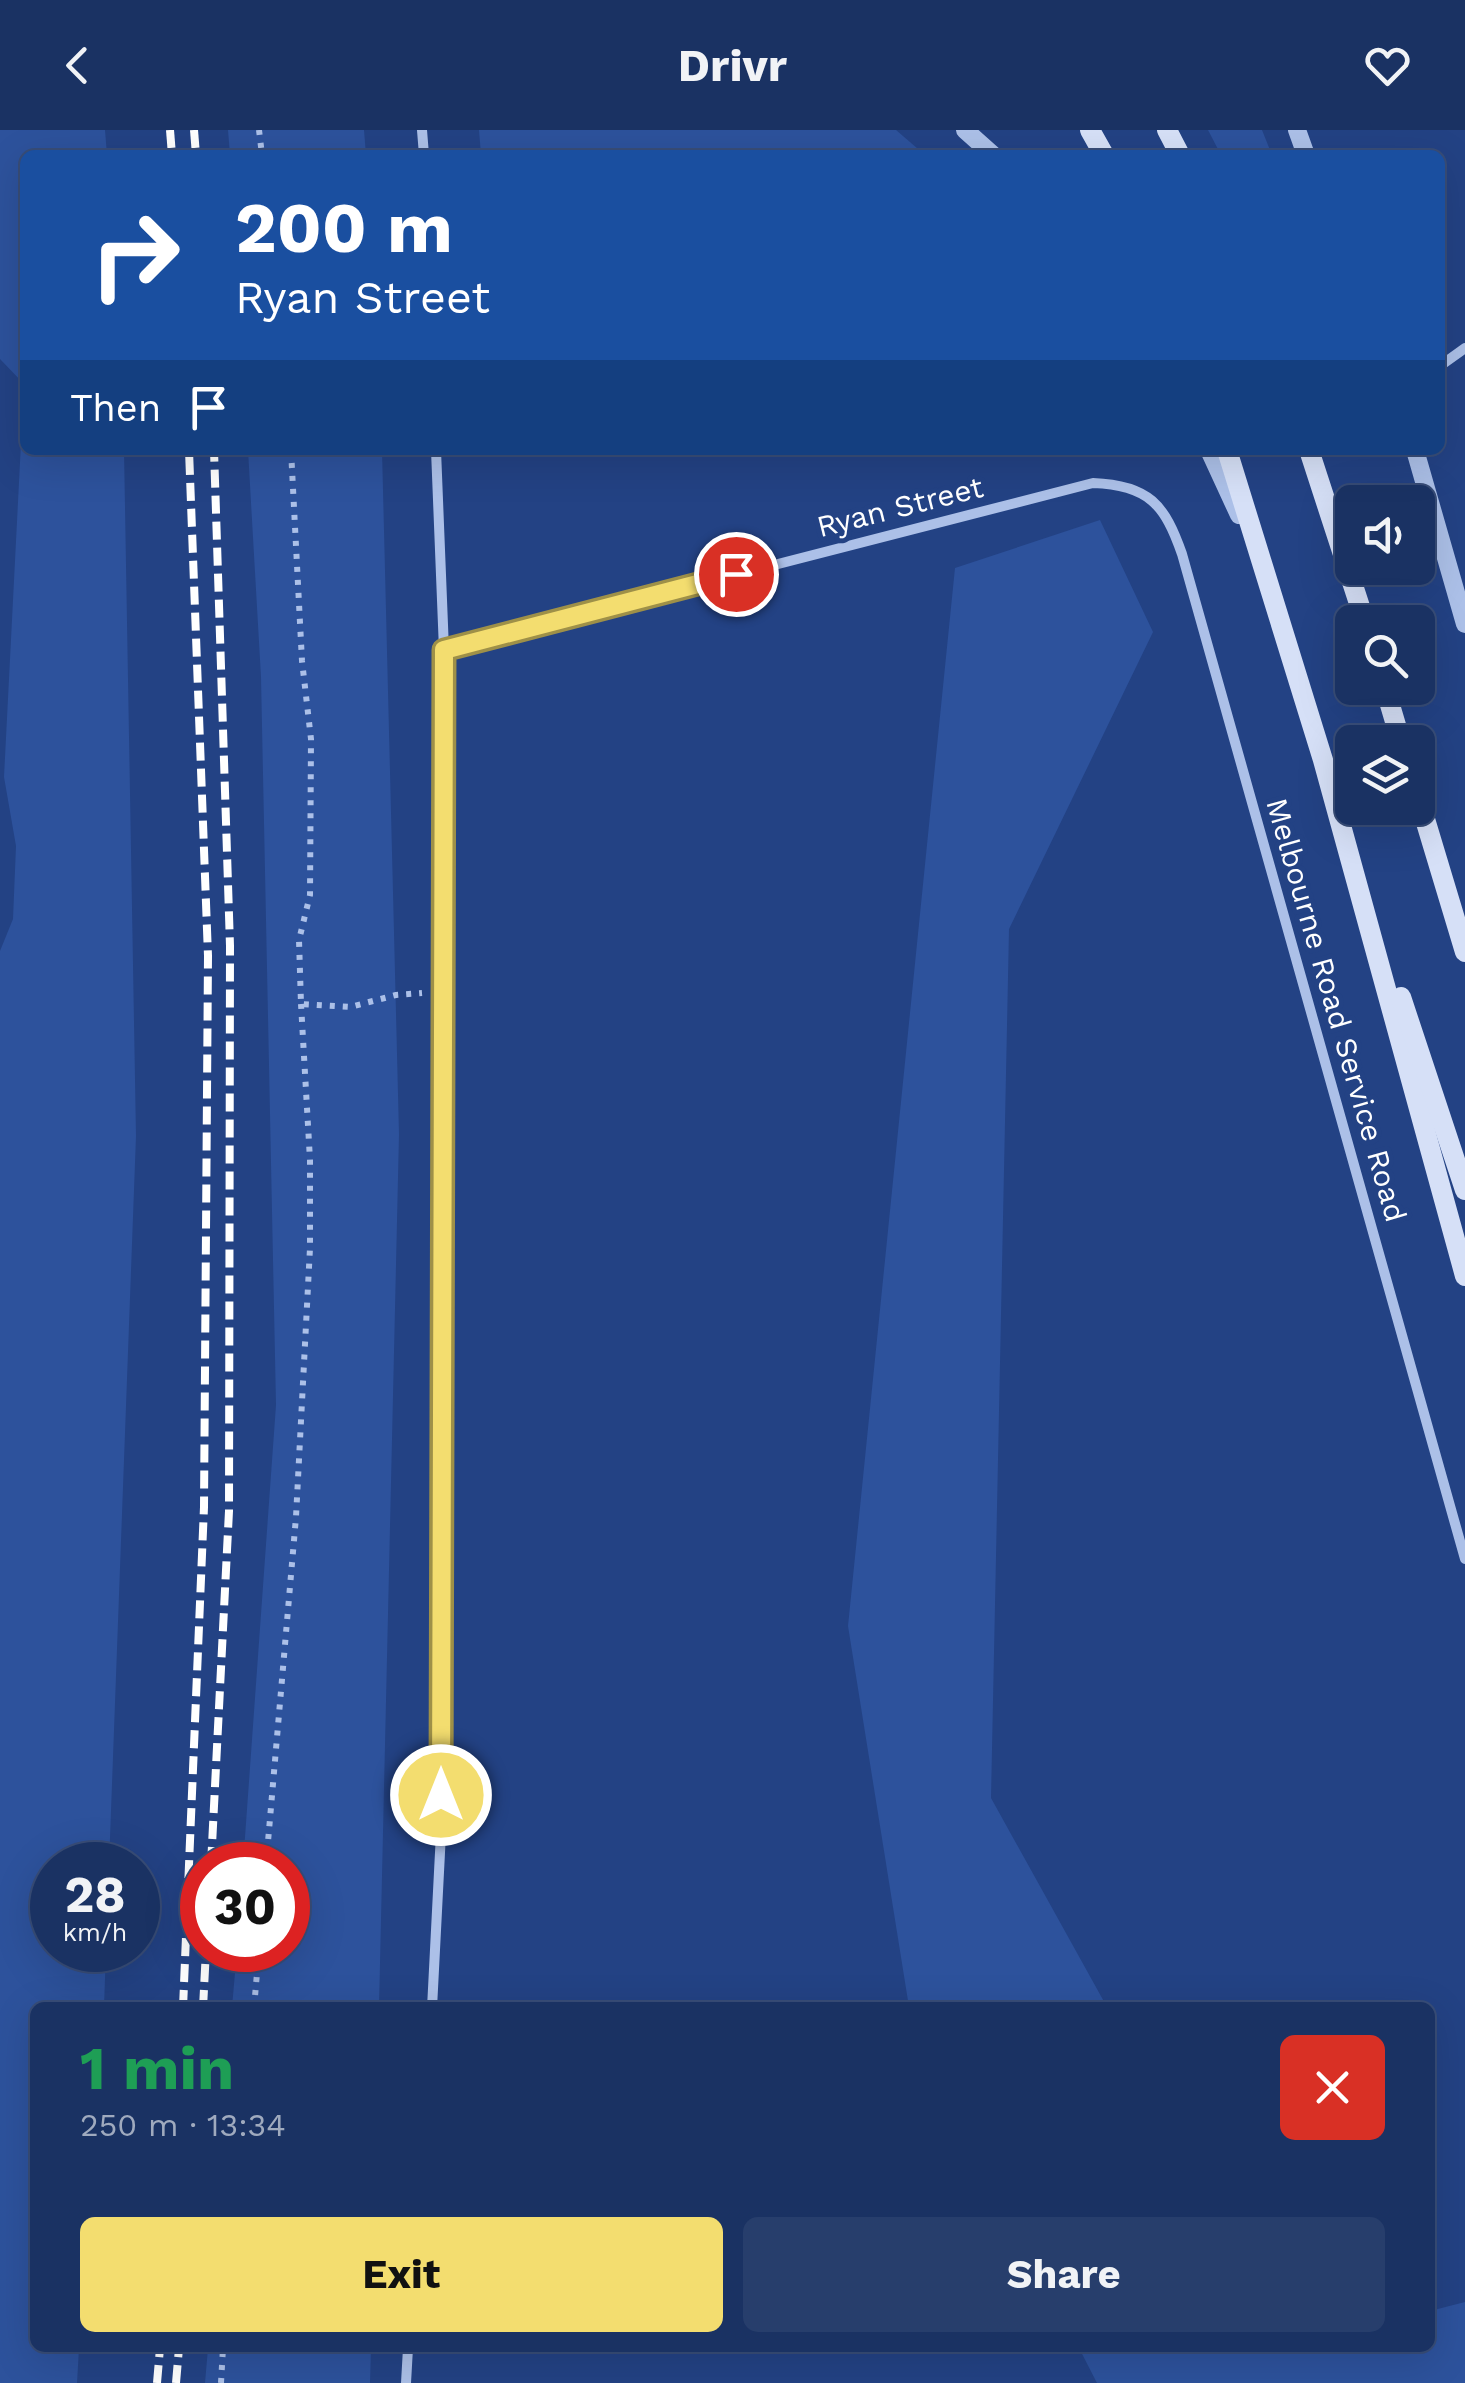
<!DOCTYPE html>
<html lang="en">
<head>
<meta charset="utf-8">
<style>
  body { margin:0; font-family:"Work Sans",sans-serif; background:#273e6c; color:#f1f3f6; height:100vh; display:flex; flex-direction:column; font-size:38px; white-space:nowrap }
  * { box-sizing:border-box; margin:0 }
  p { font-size:32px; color:#9faabe }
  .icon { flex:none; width:55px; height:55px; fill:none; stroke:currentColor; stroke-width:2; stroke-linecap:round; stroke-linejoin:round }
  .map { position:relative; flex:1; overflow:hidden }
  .sheet { position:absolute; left:30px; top:1872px; width:1405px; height:350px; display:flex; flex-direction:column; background:#1a3263; border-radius:15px; box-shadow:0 10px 40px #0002,0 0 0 2px #384d78 }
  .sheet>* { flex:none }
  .top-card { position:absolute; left:20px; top:20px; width:1425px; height:305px; border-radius:15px; box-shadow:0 10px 40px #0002,0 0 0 2px #384d78; background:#1a4fa0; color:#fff; overflow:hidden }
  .controls { position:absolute; left:1335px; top:355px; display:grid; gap:20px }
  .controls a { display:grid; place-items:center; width:100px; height:100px; border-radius:15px; background:#1a3263; box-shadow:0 10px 40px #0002,0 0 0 2px #384d78; font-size:50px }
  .speed { position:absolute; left:30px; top:1712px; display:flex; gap:20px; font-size:50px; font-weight:700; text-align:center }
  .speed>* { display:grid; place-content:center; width:130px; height:130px; border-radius:50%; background:#1a3263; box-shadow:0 10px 40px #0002,0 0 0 2px #384d78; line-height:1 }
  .speed small { font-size:25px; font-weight:400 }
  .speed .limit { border:15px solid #d22; background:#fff; color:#111 }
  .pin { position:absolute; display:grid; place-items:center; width:85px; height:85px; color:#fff; margin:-42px; border:5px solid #fff; border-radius:50%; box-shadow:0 2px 10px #0007 }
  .me { position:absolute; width:110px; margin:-55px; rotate:0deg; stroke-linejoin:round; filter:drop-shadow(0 0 8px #0008) }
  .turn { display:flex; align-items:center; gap:35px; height:210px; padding:0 50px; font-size:45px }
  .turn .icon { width:130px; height:130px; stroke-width:2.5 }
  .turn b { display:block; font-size:70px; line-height:85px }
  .then { display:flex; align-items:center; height:95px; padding:0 50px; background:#0003; gap:20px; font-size:38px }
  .round { display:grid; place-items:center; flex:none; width:105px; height:105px; border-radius:15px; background:#273e6c }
  .head { display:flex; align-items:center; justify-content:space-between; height:170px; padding:0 50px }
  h1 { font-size:60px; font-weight:700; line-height:75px; color:#1e9e55 }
  .cta { display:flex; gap:20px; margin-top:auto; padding:20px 50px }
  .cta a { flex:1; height:115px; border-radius:15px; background:#f3dd6f; color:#111; font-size:40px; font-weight:700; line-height:115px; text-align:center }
  .cta a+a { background:#273e6c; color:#f1f3f6 }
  header { display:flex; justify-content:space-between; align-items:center; height:130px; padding:0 50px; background:#1a3263; font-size:45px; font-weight:700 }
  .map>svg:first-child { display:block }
  .green { fill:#2d529c }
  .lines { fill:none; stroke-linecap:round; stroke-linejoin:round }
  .path { stroke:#acc0e8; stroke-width:6; stroke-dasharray:5 8; stroke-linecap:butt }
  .minor { stroke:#acc0e8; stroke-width:10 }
  .tertiary { stroke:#acc0e8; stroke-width:18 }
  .secondary { stroke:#d6e0f7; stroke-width:20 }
  .rail { stroke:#fff; stroke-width:8; stroke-dasharray:18 8; stroke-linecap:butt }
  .route-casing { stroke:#9e9048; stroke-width:25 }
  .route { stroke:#f3dd6f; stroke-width:18 }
  .labels { text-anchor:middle; stroke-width:10; stroke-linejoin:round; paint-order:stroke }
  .street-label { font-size:30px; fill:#fff; stroke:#234284 }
</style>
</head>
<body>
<header><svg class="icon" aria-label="back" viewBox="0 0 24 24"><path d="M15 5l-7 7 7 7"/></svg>Drivr<svg class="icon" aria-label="heart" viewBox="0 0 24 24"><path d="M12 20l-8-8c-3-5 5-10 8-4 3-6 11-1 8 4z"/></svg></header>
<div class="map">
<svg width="1465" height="2253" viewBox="0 0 1465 2253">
  <rect width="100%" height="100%" fill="#234284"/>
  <g class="green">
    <polygon points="0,0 105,0 107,25 25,25 25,320 124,320 136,1006 109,1735 52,1735 52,1820 106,1820 104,1877 35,1878 35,2218 79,2218 77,2253 0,2253 0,821 13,789 16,716 4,647 24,254 0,229"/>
    <polygon points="228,0 364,0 366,25 230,25"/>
    <polygon points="479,0 896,0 925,25 481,25"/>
    <polygon points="1208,0 1262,0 1272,25 1221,25"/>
    <polygon points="248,320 382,320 399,1004 379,1877 232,1877 237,1820 288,1820 288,1735 243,1735 276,1275 261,547"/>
    <polygon points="1100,390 1153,502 1009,799 991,1668 1107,1877 909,1877 848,1496 955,438"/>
    <polygon points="1465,2172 1465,2253 1097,2253 1079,2218 1430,2218 1430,2181"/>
    <polygon points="208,2218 371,2218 370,2253 205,2253"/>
  </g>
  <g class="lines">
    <g class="path">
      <polyline points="259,0 262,25"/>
      <polyline points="291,320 302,531 311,609 310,765 299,810 301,874 350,877 396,865 422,863"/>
      <polyline points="266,1735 296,1387 310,1118 310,1030 301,874"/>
      <polyline points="254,1878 259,1820"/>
      <polyline points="221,2253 223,2218"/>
    </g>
    <g class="minor">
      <polyline points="422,0 424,25"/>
      <polyline points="1440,236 1465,218"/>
      <path d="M 444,520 L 1093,353 C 1149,355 1165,375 1182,424 L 1465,1429"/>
      <polyline points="432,1878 441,1703 444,520 436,320"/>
      <polyline points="406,2253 408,2218"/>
    </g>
    <g class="tertiary">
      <polyline points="965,0 993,25"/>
      <polyline points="1297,0 1306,25"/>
      <polyline points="1209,320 1239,385"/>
      <polyline points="1415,320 1465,494"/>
    </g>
    <g class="secondary">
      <polyline points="1090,0 1104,25"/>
      <polyline points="1167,0 1180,25"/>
      <polyline points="1227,320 1323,630 1465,1146"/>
      <polyline points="1309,320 1365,492"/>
      <polyline points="1385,558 1401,612"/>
      <polyline points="1418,666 1465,822"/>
      <polyline points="1401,867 1465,1060"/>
    </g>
    <g class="rail">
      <polyline points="170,0 172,25"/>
      <polyline points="194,0 196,25"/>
      <polyline points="211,1735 229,1381 230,816 214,320"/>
      <polyline points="183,1878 204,1377 208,826 189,320"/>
      <polyline points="203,1878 206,1820"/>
      <polyline points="157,2253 160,2218"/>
      <polyline points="176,2253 179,2218"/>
    </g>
  </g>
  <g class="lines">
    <defs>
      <polyline id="route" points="441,1665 444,520 736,444"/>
    </defs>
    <use href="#route" class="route-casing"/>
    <use href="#route" class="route"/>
  </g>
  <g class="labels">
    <g class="street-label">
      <text transform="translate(900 377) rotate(-14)" y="10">Ryan Street</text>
      <text transform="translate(1336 880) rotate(74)" y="10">Melbourne Road Service Road</text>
    </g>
  </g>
</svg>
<div class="controls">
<a><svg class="icon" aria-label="sound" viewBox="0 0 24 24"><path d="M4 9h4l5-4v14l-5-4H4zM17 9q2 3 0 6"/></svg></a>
<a><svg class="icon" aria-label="search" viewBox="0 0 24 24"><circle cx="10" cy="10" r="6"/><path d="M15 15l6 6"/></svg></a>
<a><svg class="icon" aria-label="layers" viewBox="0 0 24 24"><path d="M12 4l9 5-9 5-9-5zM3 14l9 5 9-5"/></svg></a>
</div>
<div class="speed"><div>28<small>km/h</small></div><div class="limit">30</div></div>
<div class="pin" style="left:736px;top:444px;background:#d93025"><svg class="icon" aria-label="arrive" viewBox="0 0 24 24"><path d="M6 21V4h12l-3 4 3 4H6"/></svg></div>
<svg class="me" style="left:441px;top:1665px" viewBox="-20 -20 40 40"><circle r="17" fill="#f3dd6f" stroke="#fff" stroke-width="3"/><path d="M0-11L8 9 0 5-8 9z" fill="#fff"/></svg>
<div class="top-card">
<div class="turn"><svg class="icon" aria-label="right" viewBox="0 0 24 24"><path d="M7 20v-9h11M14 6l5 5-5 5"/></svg><div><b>200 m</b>Ryan Street</div></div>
<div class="then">Then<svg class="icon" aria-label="arrive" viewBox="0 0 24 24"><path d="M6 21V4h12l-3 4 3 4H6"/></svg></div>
</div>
<section class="sheet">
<div class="head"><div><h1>1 min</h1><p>250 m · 13:34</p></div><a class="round" style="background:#d93025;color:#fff"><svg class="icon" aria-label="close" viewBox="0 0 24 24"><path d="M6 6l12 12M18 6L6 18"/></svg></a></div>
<div class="cta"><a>Exit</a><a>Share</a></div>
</section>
</div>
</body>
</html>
